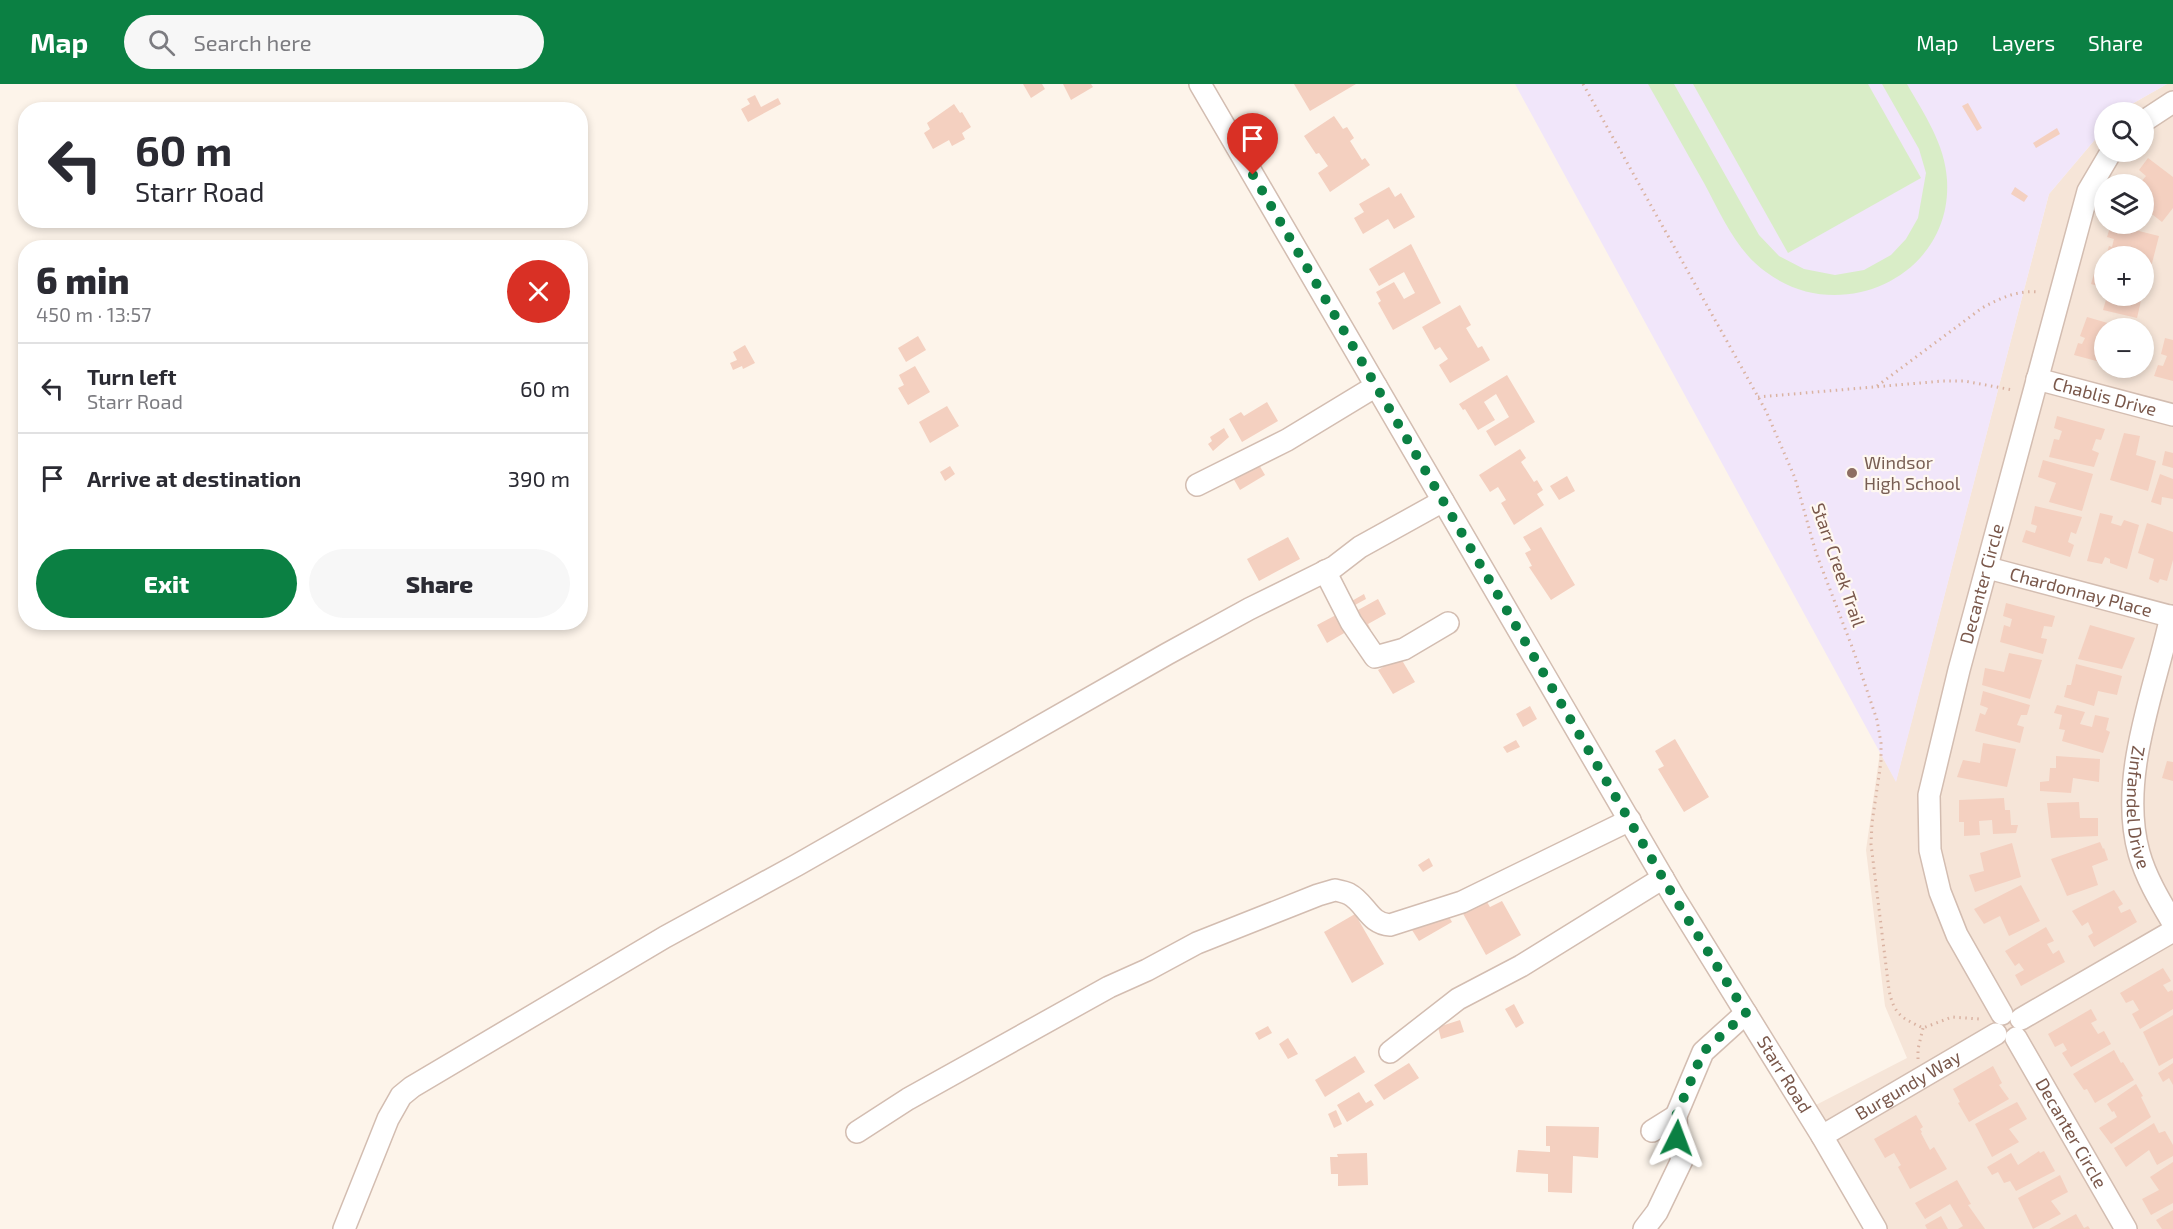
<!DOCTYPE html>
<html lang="en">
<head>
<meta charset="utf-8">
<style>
  body { margin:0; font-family:"Exo 2",sans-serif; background:#f7f7f7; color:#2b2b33; height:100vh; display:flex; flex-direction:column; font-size:22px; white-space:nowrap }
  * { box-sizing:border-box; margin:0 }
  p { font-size:20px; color:#7c7c81 }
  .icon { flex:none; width:33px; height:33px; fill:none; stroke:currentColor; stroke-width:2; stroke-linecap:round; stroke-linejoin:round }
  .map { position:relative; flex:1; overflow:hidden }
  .side { position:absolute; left:18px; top:156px; width:570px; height:390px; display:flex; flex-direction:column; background:#fff; border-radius:24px; box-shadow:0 3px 9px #0003 }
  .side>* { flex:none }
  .guide { position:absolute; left:18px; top:18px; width:570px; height:126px; border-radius:24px; box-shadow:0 3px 9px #0003; background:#fff; color:#2b2b33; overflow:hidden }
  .tools { position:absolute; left:2094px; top:18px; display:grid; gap:12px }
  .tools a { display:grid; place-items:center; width:60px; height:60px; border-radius:50%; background:#fff; box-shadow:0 3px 9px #0003; font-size:30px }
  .pin { position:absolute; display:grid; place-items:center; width:51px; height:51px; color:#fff; margin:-62px -26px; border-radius:50% 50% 50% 0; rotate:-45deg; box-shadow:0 0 6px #0007 }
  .pin .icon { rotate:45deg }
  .me { position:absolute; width:66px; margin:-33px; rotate:3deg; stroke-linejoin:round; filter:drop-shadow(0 0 4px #0008) }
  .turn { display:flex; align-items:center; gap:21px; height:126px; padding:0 18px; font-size:27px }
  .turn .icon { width:78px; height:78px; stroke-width:2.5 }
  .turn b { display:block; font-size:42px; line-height:51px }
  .round { display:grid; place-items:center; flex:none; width:63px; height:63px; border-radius:32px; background:#f7f7f7 }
  .head { display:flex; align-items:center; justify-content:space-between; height:102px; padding:0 18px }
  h1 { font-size:36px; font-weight:800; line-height:45px }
  .button { display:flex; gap:12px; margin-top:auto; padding:12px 18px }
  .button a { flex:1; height:69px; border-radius:36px; background:#0b8043; color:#fff; font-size:24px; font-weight:800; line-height:69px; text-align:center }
  .button a+a { background:#f7f7f7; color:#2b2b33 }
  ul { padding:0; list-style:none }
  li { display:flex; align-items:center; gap:18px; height:90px; padding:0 18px; border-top:2px solid #e1e1e2 }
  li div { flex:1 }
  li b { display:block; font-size:22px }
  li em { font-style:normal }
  header { display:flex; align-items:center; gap:36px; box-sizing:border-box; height:84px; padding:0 30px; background:#0b8043; color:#fff }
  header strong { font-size:28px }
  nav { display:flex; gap:33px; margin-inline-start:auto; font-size:21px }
  .search { width:420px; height:54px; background:#f7f7f7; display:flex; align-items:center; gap:15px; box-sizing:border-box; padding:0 21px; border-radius:33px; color:#7c7c81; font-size:22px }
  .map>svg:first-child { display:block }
  .residential { fill:#f6e5d8; fill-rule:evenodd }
  .education { fill:#f1e6fa }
  .green { fill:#d9edc7 }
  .building { fill:#f4d0c0 }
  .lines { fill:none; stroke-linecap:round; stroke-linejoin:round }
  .minor-casing { stroke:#d3bdb1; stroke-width:24 }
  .path { stroke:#dab3a2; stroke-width:3; stroke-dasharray:1.5 4.5; stroke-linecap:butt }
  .minor { stroke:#fff; stroke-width:21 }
  .route { stroke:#0b8043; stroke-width:10; stroke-dasharray:0 18 }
  .education-dot { fill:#8d6e63; stroke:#fff8f1; stroke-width:2 }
  .labels { text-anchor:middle; stroke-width:4.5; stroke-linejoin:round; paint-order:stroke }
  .street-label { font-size:18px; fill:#7a584b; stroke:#fff8f1 }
  .education-label { font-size:18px; fill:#785e54; stroke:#fff8f1; text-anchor:start }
</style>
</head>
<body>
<header>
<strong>Map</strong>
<div class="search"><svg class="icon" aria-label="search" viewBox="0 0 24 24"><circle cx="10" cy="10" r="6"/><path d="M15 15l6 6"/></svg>Search here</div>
<nav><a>Map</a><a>Layers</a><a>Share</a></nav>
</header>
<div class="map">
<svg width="2173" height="1145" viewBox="0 0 2173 1145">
  <rect width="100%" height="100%" fill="#fdf4ea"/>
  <path class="residential" d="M 2167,0 L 2173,0 L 2173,1145 L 1885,1145 L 1814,1022 L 1907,974 L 1885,922 L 1866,766 L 1880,668 L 1896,697 L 2049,110 L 2104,45 L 2104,68 L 2144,68 L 2144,28 L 2118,28 ZM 2104,100 L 2144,100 L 2144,140 L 2104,140 ZM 2104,172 L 2144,172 L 2144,212 L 2104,212 ZM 2104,244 L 2144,244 L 2144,284 L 2104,284 Z"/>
  <polygon class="education" points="1515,0 2167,0 2118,28 2104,28 2104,45 2049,110 1896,698"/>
  <g class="green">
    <path d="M 1648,0 L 1674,0 L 1759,151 L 1779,172 L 1804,185 L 1835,191 L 1864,186 L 1891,171 L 1906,155 L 1918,134 L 1926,89 L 1919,65 L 1882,0 L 1907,0 C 1924,30 1945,60 1947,96 C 1953,192 1840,244 1766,188 C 1736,167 1721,130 1704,99 C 1685,66 1667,33 1648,0 Z"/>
    <polygon points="1693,0 1868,0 1921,94 1788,169"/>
  </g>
  <g class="building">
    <polygon points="1023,0 1042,0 1045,5 1031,14"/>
    <polygon points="1063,0 1091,0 1093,3 1071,16"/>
    <polygon points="1294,0 1356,0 1310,27"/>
    <polygon points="755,11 761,23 778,14 781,20 748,38 741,25 750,20 747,15"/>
    <polygon points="1968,19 1982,44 1977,47 1962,22"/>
    <polygon points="954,20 960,29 962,28 971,43 962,49 965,55 952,62 949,56 933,65 924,49 930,45 927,39"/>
    <polygon points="1334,32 1343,45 1347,43 1354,54 1350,57 1362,76 1365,74 1370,81 1330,108 1318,89 1328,82 1319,69 1316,70 1304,52"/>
    <polygon points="2057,44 2060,50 2036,64 2033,59"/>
    <polygon points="2148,74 2173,93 2173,124 2162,138 2144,124 2144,100 2131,100 2136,94 2141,98 2146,92 2139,86"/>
    <polygon points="1389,103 1395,113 1401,109 1415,133 1394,145 1388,135 1363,150 1354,134 1364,128 1359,120"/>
    <polygon points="2015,103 2028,112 2024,118 2011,110"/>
    <polygon points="2111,140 2159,152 2149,191 2144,189 2144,172 2106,172 2109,162 2112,163 2114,155 2107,153"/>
    <polygon points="1411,160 1441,219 1393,246 1378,219 1381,217 1376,208 1394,198 1404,215 1415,209 1404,188 1379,202 1369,185"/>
    <polygon points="2096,183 2104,185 2104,204 2091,200"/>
    <polygon points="2107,212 2142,212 2137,234 2103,226"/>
    <polygon points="1460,221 1471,241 1466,244 1478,264 1482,262 1490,276 1450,299 1439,281 1448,275 1440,263 1435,266 1422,243"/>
    <polygon points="2087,233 2125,244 2104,244 2104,279 2074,271 2078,259 2082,260 2085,254 2080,252"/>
    <polygon points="918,252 926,266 906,278 898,264"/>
    <polygon points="2165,254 2173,256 2173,297 2154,292 2158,281 2163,282 2167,272 2161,270"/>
    <polygon points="745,261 755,279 743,285 742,282 733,286 730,279 737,276 733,268"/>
    <polygon points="915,282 930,308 908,321 898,304 904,301 899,291"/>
    <polygon points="1507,291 1535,338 1495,362 1486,347 1509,333 1496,310 1484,318 1495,336 1478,346 1465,325 1463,326 1459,320"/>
    <polygon points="1267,318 1278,337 1242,358 1229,335 1241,328 1244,332"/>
    <polygon points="947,322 959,342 930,359 919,338"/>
    <polygon points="2057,332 2105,345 2101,356 2096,355 2092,366 2099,369 2094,383 2049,373 2054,355 2059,356 2062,347 2054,344"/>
    <polygon points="1224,344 1229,353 1213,367 1208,360 1212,357 1210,353"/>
    <polygon points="2124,349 2140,352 2136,371 2156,377 2148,407 2110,396"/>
    <polygon points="1520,365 1526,374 1521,378 1534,398 1537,396 1543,406 1537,410 1544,421 1514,441 1501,419 1506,416 1498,403 1490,408 1479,391"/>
    <polygon points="2165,367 2173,369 2173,384 2162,381"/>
    <polygon points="2043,376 2093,390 2082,427 2049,418 2056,399 2038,393"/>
    <polygon points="1258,379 1265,391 1240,406 1233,394"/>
    <polygon points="950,382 955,390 945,397 940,388"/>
    <polygon points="2160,390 2173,395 2173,415 2162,413 2161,421 2151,418"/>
    <polygon points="1567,392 1575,407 1559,416 1550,402"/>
    <polygon points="2035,422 2082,433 2076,450 2071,448 2068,458 2074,461 2070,473 2022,458 2026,446 2035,449 2037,442 2031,440"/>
    <polygon points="2100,429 2113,432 2111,439 2121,442 2124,436 2139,441 2127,485 2110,479 2110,475 2105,473 2102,480 2087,477"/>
    <polygon points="2147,439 2173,448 2173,476 2167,497 2160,495 2158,499 2149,495 2154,475 2138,469"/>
    <polygon points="1541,443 1575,501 1551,516 1529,483 1532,482 1525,469 1531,466 1523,453"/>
    <polygon points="1288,453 1300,475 1259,497 1247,475"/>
    <polygon points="1364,510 1366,515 1355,521 1358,526 1378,515 1386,530 1368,540 1371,546 1362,550 1350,518"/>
    <polygon points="2006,519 2055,532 2052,543 2044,542 2041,554 2047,555 2043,570 2000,558 2004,541 2010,543 2012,535 2003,532"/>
    <polygon points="1336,531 1346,548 1327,559 1317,541"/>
    <polygon points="2090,541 2135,554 2122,585 2078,575"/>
    <polygon points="2009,569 2042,576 2030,615 1982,601 1985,584 2004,588"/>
    <polygon points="1400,573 1415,598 1393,610 1378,586"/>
    <polygon points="2076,580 2122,592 2117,611 2098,607 2094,622 2064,613 2067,601 2071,601"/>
    <polygon points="1983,607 2030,621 2027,631 2021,631 2017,641 2024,643 2020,659 1975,647 1980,629 1985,631 1988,624 1980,621"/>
    <polygon points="2057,621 2085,628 2080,640 2092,643 2095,631 2109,634 2106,646 2110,648 2103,669 2062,657 2065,646 2059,645 2062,631 2054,629"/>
    <polygon points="1530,622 1537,635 1523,643 1516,630"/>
    <polygon points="1675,655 1709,713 1684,728 1658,685 1664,682 1655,667"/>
    <polygon points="1516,656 1520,663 1507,669 1503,663"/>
    <polygon points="1983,659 2016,665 2007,703 1957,693 1963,676 1980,679"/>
    <polygon points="2056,672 2100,675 2099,698 2073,694 2071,709 2040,707 2040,698 2049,697 2050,684 2056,684"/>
    <polygon points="2167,677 2173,678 2173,697 2162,694"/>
    <polygon points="2004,714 2005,726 2010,726 2011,741 2018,741 2016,749 1993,750 1992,736 1979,737 1980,751 1964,752 1964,738 1959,738 1959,716"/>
    <polygon points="2079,718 2080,734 2098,734 2098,752 2051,754 2047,719"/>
    <polygon points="2100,758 2103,765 2104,764 2108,776 2092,782 2098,801 2067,812 2051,775"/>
    <polygon points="2012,759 2021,793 1975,808 1969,791 1984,787 1980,769"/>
    <polygon points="1429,774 1433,782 1423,788 1418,781"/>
    <polygon points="2021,801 2040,837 2009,852 2000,832 1984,840 1974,825"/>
    <polygon points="2114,806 2123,820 2118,823 2121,829 2130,825 2137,838 2094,863 2088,852 2093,849 2088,838 2082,842 2072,827"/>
    <polygon points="1484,813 1490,823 1502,817 1521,851 1486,871 1461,826"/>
    <polygon points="1445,826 1452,838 1419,857 1412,846"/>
    <polygon points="1355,830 1384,880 1352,899 1324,848"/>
    <polygon points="2046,843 2054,857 2047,860 2053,870 2059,866 2065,878 2021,902 2015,891 2024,886 2019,879 2015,882 2005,867"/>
    <polygon points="2163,884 2171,897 2163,901 2168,908 2172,906 2173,908 2173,925 2140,945 2132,930 2139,926 2133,916 2126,919 2120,909"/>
    <polygon points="1514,920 1524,939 1516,944 1505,925"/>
    <polygon points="2091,925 2097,936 2091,939 2098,950 2104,947 2111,960 2071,983 2062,969 2067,966 2063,959 2055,963 2048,950"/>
    <polygon points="2173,931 2173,974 2159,982 2143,948"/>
    <polygon points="1460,936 1464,948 1441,955 1438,943"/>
    <polygon points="1268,942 1272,949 1259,956 1255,949"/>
    <polygon points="1288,954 1298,970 1288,975 1279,960"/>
    <polygon points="2114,966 2121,979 2123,978 2134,996 2095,1019 2087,1005 2084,1006 2073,990"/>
    <polygon points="1355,972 1365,988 1325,1013 1315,996"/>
    <polygon points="1409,979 1419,994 1384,1016 1374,1001"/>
    <polygon points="2173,979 2173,1001 2169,994 2163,998 2158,989"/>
    <polygon points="1993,982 2002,999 1999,1001 2009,1015 1969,1038 1958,1019 1960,1018 1953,1005"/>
    <polygon points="2136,1000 2143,1012 2141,1013 2151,1033 2111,1060 2099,1044 2117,1033 2114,1027 2112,1028 2107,1020"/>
    <polygon points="1359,1008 1366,1019 1371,1016 1374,1021 1347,1038 1337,1021"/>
    <polygon points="2017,1018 2027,1035 2009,1045 2019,1058 1992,1073 1975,1040"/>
    <polygon points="1336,1026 1342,1040 1334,1044 1328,1030"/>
    <polygon points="1916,1031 1923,1043 1920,1045 1922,1048 1921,1049 1930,1066 1934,1063 1947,1085 1910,1105 1898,1083 1901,1081 1894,1069 1885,1074 1874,1055"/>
    <polygon points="2154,1039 2159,1049 2165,1047 2173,1061 2173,1072 2157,1081 2149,1066 2126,1083 2114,1064"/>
    <polygon points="1546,1042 1599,1043 1598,1074 1573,1072 1572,1109 1548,1108 1548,1090 1516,1088 1518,1066 1550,1068 1550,1062 1546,1062"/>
    <polygon points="2039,1067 2040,1069 2044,1067 2055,1087 2016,1107 2010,1097 2004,1099 1998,1088 1992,1091 1987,1083 2011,1069 2018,1081"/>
    <polygon points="1367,1069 1368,1101 1338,1102 1338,1090 1331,1090 1330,1073 1338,1073 1337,1070"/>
    <polygon points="2173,1078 2173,1119 2151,1131 2142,1115 2159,1106 2150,1093"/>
    <polygon points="2060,1091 2068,1108 2051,1117 2061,1130 2033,1145 2018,1114"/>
    <polygon points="1957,1096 1971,1120 1968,1121 1985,1145 1958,1145 1963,1142 1950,1120 1925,1135 1915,1119"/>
    <polygon points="2173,1126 2173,1145 2162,1145 2156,1136"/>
    <polygon points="2076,1130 2084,1144 2088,1142 2090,1145 2049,1145"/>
    <polygon points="1941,1132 1948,1145 1927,1145 1925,1141"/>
  </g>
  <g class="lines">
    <defs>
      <g id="minor">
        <path id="s1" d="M 1200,0 L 1674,813 L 1822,1052 L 1876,1145"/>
        <polyline points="2144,37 2173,18"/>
        <path id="s2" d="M 2037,295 L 2173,331"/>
        <polyline points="1197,401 1287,356 1376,302"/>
        <path id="s3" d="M 1988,484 L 2173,533"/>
        <polyline points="1325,487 1351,538 1375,573 1404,565 1448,539"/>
        <path id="s4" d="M 2171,532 C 2155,606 2118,694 2139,769 C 2146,794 2160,817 2173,839"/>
        <path id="s5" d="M 2002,930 L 1957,851 L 1940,808 L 1930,766 L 1929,711 L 1959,586 L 2088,107 L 2111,68"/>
        <polyline points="2021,935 2173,847"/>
        <path id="s6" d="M 2016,954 L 2126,1145"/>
        <polyline points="1390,968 1458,915 1521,882 1663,794"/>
        <polyline points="1652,1047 1676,1032"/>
        <path d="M 857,1048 L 908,1015 L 1109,903 L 1147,886 L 1197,859 L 1318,811 L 1335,806 C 1340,807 1345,808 1349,810 C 1366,819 1369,840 1390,841 L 1462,818 L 1630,736"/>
        <path id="s7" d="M 1822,1052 L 1996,950"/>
        <polyline points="344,1145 388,1035 401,1012 412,1003 665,853 797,781 1167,570 1249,525 1334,483 1360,463 1443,417"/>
        <polyline points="1644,1145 1657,1128 1682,1076 1677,1055 1676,1032 1703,968 1746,929"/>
      </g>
    </defs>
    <use href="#minor" class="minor-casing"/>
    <g class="path">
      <path d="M 1583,0 L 1766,327 L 1795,394 L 1816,469 L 1854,568 L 1877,636 L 1881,659 L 1881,678 L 1872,739 L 1871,760 L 1889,906 C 1894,931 1902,934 1923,944 L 1952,933 L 1979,935"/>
      <path d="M 1877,302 L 1982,224 C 2000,214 2018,206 2039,208"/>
      <polyline points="1758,313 1943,297 1964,297 2013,306"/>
      <polyline points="1918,975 1918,965 1923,944"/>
    </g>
    <use href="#minor" class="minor"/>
  </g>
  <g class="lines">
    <polyline class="route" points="1253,91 1674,813 1746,929 1703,968 1676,1032 1677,1054"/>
  </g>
  <circle class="education-dot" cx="1852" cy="389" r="6"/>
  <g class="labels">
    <g class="street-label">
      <text dy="6" stroke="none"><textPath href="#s2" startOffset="70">Chablis Drive</textPath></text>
      <text transform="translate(1838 481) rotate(71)" y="6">Starr Creek Trail</text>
      <text dy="6" stroke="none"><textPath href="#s5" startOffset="453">Decanter Circle</textPath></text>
      <text dy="6" stroke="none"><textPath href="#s3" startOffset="96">Chardonnay Place</textPath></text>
      <text dy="6" stroke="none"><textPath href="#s4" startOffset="196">Zinfandel Drive</textPath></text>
      <text dy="6" stroke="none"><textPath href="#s1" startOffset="1150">Starr Road</textPath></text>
      <text dy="6" stroke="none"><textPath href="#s7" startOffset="100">Burgundy Way</textPath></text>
      <text dy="6" stroke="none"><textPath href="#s6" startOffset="110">Decanter Circle</textPath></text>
    </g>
    <g class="education-label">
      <text x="1864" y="385">Windsor<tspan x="1864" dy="21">High School</tspan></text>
    </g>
  </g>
</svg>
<div class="tools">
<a><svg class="icon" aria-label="search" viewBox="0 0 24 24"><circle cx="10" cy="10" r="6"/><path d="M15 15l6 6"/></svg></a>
<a><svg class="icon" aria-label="layers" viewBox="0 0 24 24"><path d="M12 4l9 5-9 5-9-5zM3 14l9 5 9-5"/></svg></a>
<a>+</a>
<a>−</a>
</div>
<div class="pin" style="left:1253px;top:91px;background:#d93025"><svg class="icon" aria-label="arrive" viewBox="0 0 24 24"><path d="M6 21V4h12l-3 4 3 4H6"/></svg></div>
<svg class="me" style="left:1677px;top:1054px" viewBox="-20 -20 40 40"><path d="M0-17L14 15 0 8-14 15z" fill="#0b8043" stroke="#fff" stroke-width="4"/></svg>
<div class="guide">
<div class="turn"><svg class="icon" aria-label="left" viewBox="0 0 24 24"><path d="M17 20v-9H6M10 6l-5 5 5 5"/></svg><div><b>60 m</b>Starr Road</div></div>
</div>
<section class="side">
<div class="head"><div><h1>6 min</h1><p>450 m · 13:57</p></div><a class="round" style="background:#d93025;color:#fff"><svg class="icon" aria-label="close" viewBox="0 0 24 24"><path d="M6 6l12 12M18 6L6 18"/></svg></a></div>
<ul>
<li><svg class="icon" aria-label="left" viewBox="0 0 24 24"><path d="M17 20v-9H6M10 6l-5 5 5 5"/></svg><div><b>Turn left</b><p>Starr Road</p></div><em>60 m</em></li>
<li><svg class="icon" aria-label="arrive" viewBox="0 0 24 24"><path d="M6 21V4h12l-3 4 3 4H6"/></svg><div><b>Arrive at destination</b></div><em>390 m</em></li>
</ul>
<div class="button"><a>Exit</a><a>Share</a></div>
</section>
</div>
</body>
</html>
